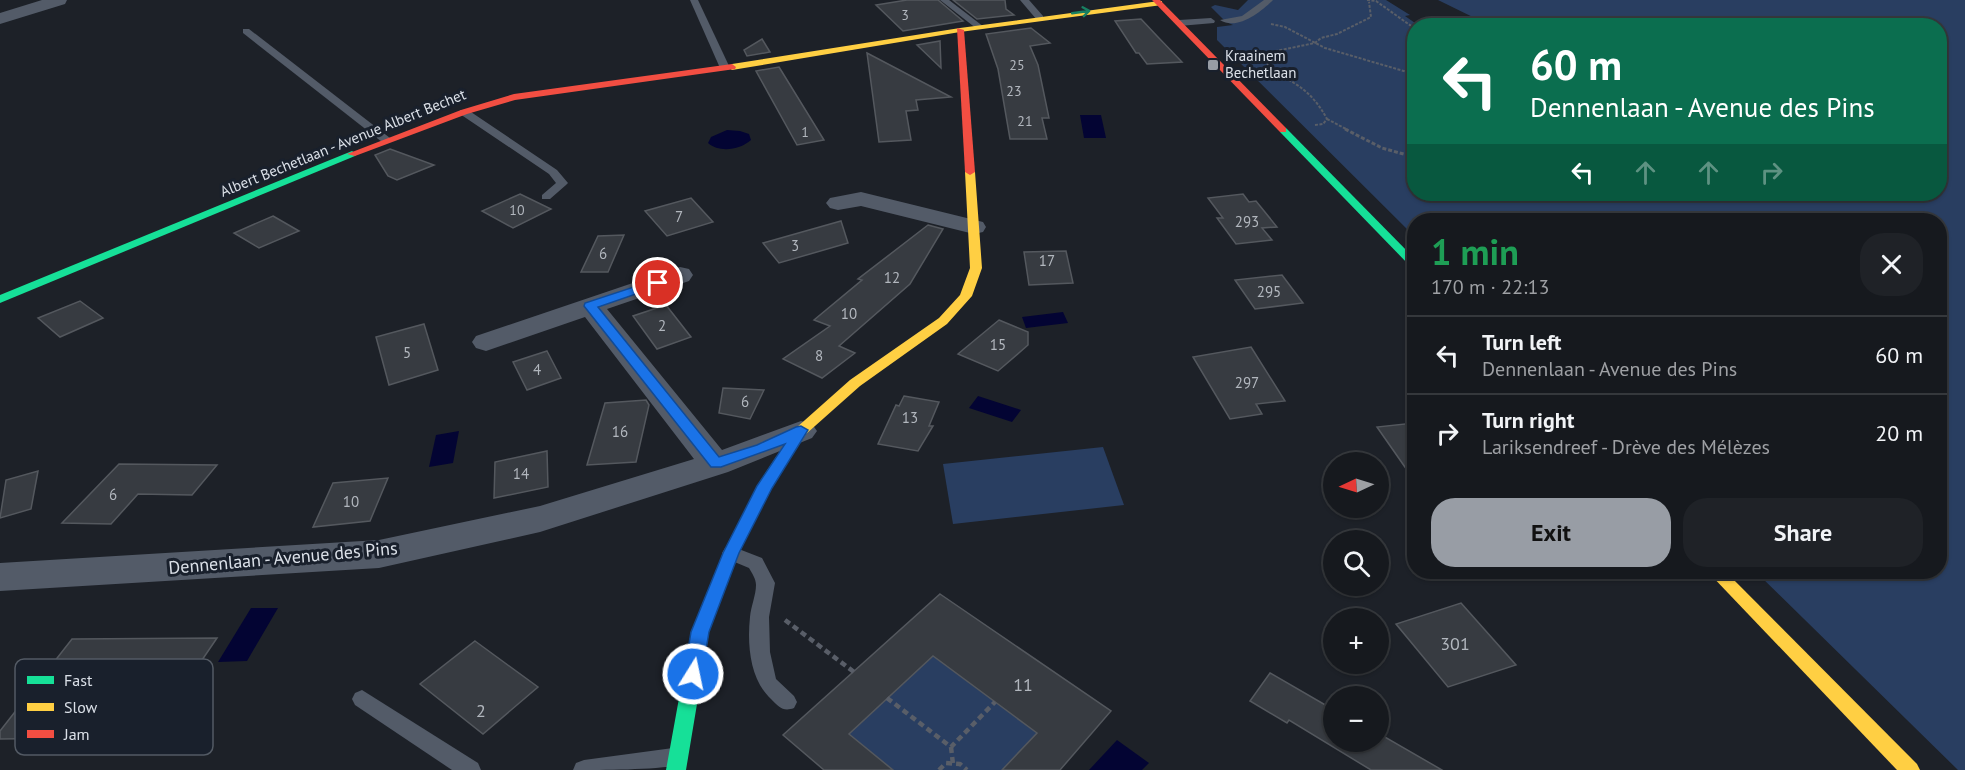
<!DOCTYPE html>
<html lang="en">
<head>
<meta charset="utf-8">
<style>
  body { margin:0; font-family:"PT Sans",sans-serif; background:#1f2227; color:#f1f3f6; height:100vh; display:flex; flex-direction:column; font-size:22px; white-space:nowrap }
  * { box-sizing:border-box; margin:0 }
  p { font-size:20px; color:#9ea0a4 }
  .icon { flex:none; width:33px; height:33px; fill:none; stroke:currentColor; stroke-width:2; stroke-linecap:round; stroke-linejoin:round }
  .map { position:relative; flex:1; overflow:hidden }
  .panel { position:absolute; left:1407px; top:213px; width:540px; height:366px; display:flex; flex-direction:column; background:#16191e; border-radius:24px; box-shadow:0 2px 4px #0004,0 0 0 2px #35383c }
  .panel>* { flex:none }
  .banner { position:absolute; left:1407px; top:18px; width:540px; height:183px; border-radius:24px; box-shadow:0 2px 4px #0004,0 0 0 2px #35383c; background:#0b6e4f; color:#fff; overflow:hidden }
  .needle { width:39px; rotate:266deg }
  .fabs { position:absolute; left:1323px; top:452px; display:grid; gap:12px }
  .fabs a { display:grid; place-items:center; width:66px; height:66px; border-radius:50%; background:#16191e; box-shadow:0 2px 4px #0004,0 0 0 2px #35383c; font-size:30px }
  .pin { position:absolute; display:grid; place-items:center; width:51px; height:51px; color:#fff; margin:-26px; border:3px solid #fff; border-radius:50%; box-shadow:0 2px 6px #0007 }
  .me { position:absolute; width:66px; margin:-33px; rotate:10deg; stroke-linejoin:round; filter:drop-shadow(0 0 4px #0008) }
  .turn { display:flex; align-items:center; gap:21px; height:126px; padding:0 24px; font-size:27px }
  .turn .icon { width:78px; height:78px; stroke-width:2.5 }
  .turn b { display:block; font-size:42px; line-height:51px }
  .lanes { display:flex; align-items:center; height:57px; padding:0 24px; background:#0003; justify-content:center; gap:30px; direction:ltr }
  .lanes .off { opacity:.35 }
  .round { display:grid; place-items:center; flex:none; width:63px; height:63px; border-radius:24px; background:#1f2227 }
  .overview { display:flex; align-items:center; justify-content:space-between; height:102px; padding:0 24px }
  h1 { font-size:36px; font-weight:600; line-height:45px; color:#1e9e55 }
  .action { display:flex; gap:12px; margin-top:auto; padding:12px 24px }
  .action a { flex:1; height:69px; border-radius:24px; background:#989da5; color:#111; font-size:24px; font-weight:600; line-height:69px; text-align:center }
  .action a+a { background:#1f2227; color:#f1f3f6 }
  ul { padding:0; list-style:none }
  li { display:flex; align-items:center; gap:18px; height:78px; padding:0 24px; border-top:2px solid #35383c }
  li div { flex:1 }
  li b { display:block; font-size:22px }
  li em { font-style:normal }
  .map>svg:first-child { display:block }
  .green { fill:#293e61 }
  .water { fill:#030433 }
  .building { fill:#373b41; stroke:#54585e; stroke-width:1.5 }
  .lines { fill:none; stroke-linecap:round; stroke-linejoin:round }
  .path-far2 { stroke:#595e68; stroke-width:2; stroke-dasharray:3 1.5; stroke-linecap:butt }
  .path-far1 { stroke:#595e68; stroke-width:3; stroke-dasharray:4 2; stroke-linecap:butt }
  .path { stroke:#595e68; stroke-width:4.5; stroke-dasharray:6 4; stroke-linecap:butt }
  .lane { fill:#535b68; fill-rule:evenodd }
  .street { fill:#535b68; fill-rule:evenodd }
  .fast { fill:#16e098; fill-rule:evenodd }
  .slow { fill:#ffcf43; fill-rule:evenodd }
  .jam { fill:#f24e42; fill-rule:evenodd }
  .oneway { stroke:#188062 }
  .route { fill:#1a73e8; stroke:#114b97; stroke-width:1.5 }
  .poi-dot { fill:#989da5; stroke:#19202c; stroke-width:2 }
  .labels { text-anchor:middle; stroke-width:6; stroke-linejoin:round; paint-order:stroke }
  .far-number-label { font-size:14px; fill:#b2b7be }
  .far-poi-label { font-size:15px; fill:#dbe0e8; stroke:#19202c; text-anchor:start }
  .far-street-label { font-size:15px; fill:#dbe0e8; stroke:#19202c }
  .number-label { font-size:15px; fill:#b2b7be }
  .street-label { font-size:18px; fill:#dbe0e8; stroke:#19202c }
  .near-number-label { font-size:18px; fill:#b2b7be }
  .key { fill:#19202c; stroke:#535a64; stroke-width:1.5 }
  .key-label { font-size:16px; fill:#dbe0e8 }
</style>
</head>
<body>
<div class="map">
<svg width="1965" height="770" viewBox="0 0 1965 770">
  <rect width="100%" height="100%" fill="#1d2128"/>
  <g class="green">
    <polygon points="1248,0 1386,0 1410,15 1405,16 1415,23 1459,20 1481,25 1414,26 1414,194 1940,194 1940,26 1489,25 1438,0 1965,0 1965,770 1958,770 1756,572 1940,572 1940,220 1414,220 1414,236 1217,40 1217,27 1233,25 1226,22 1211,7 1215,5 1238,10"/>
    <polygon points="1103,447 1124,505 953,524 943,464"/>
    <polygon points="933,656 1037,733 1002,770 893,770 849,734"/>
  </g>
  <g class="water">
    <polygon points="1080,115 1101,115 1106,138 1084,138"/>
    <path d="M 727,130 L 740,131 L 749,134 L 751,140 C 740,150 719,153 708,143 L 711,137 Z"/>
    <polygon points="1063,312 1068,323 1026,328 1022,317"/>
    <polygon points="978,396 1021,410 1012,422 969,408"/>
    <polygon points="459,431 453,463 429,467 436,435"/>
    <polygon points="251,608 278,608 247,661 218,662"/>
    <polygon points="1117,740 1149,763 1142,770 1089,770"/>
  </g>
  <g class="building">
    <polygon points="907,0 938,0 963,21 903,31 876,5"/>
    <polygon points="953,0 1005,0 1006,9 1014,15 977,19"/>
    <polygon points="1141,19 1157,36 1182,62 1147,64 1139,53 1136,53 1115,21"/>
    <polygon points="1031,28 1050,43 1030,46 1038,65 1049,118 1042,118 1047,139 1010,139 998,69 986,34"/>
    <polygon points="762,39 770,52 747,56 744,50"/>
    <polygon points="940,41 941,68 917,45"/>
    <polygon points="867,53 951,97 916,100 918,110 906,111 911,140 879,142"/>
    <polygon points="779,67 824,140 797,145 756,71"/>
    <polygon points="390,149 434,165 397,180 388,176 375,155"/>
    <polygon points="520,194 551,209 513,228 482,211"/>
    <polygon points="1243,194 1249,202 1256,201 1277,227 1262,228 1272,240 1236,244 1217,218 1223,218 1208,198"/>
    <polygon points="691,198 713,222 667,236 645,211"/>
    <polygon points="273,216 299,231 259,248 234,233"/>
    <polygon points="841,221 848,243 779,263 763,243"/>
    <polygon points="928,225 943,229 910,284 839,346 855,353 822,378 783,359 830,326 814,320 862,280 858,279"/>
    <polygon points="624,235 608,272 581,272 598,236"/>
    <polygon points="1066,251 1073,283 1029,285 1024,252"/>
    <polygon points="1282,275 1303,303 1255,309 1235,280"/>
    <polygon points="80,301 103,318 60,337 38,318"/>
    <polygon points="666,305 691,337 657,349 633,316"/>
    <polygon points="999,320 1028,332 1028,345 998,371 958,354"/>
    <polygon points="424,324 438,370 389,385 376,337"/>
    <polygon points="1251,347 1285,401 1256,404 1262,414 1230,419 1193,357"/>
    <polygon points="547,351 561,378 527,390 513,362"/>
    <polygon points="723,388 764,390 750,419 719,413"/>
    <polygon points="904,396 939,402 929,426 933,426 918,451 878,444 896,405 899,406"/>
    <polygon points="646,400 649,405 636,462 587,465 605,403"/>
    <polygon points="1414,423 1414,480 1377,427"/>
    <polygon points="547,451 548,487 494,498 495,462"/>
    <polygon points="119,464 217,465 192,495 138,494 111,524 62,523"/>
    <polygon points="38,471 31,509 0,518 6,480"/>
    <polygon points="388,478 370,521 313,527 333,483"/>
    <polygon points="940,594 1111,711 1060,770 1002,770 1037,733 933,656 849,734 893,770 824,770 783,735"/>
    <polygon points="1461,603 1516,665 1448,687 1396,624"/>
    <polygon points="217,638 185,685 111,687 73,738 0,739 0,731 72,639"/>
    <polygon points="475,641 538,687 483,734 420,684"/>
    <polygon points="1270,673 1334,710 1334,741 1378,741 1378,733 1442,770 1371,770 1289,720 1287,723 1250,701"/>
  </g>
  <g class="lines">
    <g class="path-far2">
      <polyline points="1367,0 1376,1 1414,28"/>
      <polyline points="1271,24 1285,27 1325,48 1414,74"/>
      <polyline points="1327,119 1348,130"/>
      <path d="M 1315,125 L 1323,124 L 1327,119 C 1319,104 1309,92 1294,83 C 1285,77 1272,73 1267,63 L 1271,54 L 1276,51 L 1315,43 L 1321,38 L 1337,34 L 1371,17 L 1369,2"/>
    </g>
    <polyline class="path-far1" points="1345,129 1382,148 1414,157"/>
    <g class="path">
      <polyline points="785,620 854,672"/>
      <polyline points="887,698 951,747 995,702"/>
      <polyline points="951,747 953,764"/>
      <polyline points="939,770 946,763 960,764 967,770"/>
    </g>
    <g class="lane">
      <polygon points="690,0 698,0 730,68 728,70 720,68"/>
      <polygon points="940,0 949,0 984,27 977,29"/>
      <polygon points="1020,0 1029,0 1043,16 1043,20 1037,20"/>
      <path d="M 1264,0 L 1273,0 C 1261,12 1237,31 1220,20 L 1242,16 Z"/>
      <polygon points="1211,18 1215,21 1214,23 1179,26 1175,23 1179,20"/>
      <polygon points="243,29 249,29 390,138 390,142 382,142 243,33"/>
      <polygon points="460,110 468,110 557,170 568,183 566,185 550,199 542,199 542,195 556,183 549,174 460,114"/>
      <path d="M 731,546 L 762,558 L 775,583 L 769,617 L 770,652 L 776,679 L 794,696 L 797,702 L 794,708 C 783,712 779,707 771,699 C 750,680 747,645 750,617 C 751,606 756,595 756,585 C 756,579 752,573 749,568 L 725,558 L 722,553 L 725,548 Z"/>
      <polygon points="362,690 478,763 481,770 452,770 355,705 352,699 355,693"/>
      <path d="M 673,748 L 681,751 L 684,758 L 681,765 C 651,770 605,770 573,770 L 576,763 L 584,760 Z"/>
    </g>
    <g class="street">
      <polygon points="42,0 67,0 65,4 0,24 0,13"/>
      <polygon points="861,192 983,222 986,227 983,232 974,234 861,206 838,210 830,208 826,203 830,198"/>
      <polygon points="680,267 689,269 693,275 689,281 607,309 722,450 801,421 812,424 817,431 812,438 728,472 540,532 379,568 0,591 0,563 379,540 540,506 694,459 585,317 486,351 476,348 472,342 476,336"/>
    </g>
    <g class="fast">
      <polygon points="1280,128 1286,128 1414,258 1414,267 1410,266 1280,132"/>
      <polygon points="352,151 357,154 355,156 0,303 0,295"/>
      <polygon points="781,456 786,457 788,461 772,487 739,553 709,632 686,770 666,770 691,632 723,553 757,486 776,457"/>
    </g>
    <g class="slow">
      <polygon points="1159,1 1162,1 1162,5 960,32 732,70 728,67 732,64 960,28"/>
      <polygon points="970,169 975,172 982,268 972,296 947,324 860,386 806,434 786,465 776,465 774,461 796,428 850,380 939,318 960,295 970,268 965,172"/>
      <polygon points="1708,572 1726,572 1917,764 1920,770 1897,770"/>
    </g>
    <g class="jam">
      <polygon points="1152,0 1160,0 1286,128 1286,132 1280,132"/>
      <polygon points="957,28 964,30 975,172 970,175 965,172"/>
      <polygon points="732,64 736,67 735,69 515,100 467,114 355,156 347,154 461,110 514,94"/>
    </g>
  </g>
  <defs><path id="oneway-shaft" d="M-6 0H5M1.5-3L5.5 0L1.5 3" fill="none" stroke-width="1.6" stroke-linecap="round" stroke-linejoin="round" transform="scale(1.5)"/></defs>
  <use class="oneway" href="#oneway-shaft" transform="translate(1081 12) rotate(-8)"/>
  <polygon class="route" points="658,279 664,283 662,285 598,307 719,457 757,445 796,427 801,426 808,430 772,488 739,553 709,632 702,674 699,679 693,681 686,679 684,674 691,632 723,553 757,486 785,444 721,467 711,467 584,306 585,303"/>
  <rect class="poi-dot" x="1207" y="59" width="12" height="12" rx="3"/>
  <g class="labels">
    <g class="far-number-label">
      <text x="905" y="20">3</text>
      <text x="1017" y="70">25</text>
      <text x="1014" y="96">23</text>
      <text x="1025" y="126">21</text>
      <text x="805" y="137">1</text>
      <text x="517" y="215">10</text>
    </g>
    <g class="far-poi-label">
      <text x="1225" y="61">Kraainem<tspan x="1225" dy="17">Bechetlaan</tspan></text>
    </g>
    <g class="far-street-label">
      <text transform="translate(343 143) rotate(-22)" y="5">Albert Bechetlaan - Avenue Albert Bechet</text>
    </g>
    <g class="number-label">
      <text x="679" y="222">7</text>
      <text x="1247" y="227">293</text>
      <text x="795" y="251">3</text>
      <text x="603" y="259">6</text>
      <text x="1047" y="266">17</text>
      <text x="892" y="283">12</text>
      <text x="1269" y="297">295</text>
      <text x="849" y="319">10</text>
      <text x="662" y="331">2</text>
      <text x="998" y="350">15</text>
      <text x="407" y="358">5</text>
      <text x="819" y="361">8</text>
      <text x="537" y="375">4</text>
      <text x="1247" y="388">297</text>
      <text x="745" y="407">6</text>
      <text x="910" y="423">13</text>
      <text x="620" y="437">16</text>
      <text x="521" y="479">14</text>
      <text x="113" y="500">6</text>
      <text x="351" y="507">10</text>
    </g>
    <g class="street-label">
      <text transform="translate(283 558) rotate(-5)" y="6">Dennenlaan - Avenue des Pins</text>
    </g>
    <g class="near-number-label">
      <text x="1455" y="650">301</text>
      <text x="1023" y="691">11</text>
      <text x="481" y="717">2</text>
    </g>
  </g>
  <rect x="15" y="659" width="198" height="96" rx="9" class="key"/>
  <rect x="27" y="676" width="27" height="8" fill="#16e098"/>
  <rect x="27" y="703" width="27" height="8" fill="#ffcf43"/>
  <rect x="27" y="730" width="27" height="8" fill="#f24e42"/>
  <g class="key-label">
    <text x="64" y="686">Fast</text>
    <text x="64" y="713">Slow</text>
    <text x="64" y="740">Jam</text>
  </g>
</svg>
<div class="fabs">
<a><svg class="needle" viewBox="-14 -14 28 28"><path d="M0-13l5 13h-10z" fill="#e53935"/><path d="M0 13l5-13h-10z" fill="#9ea0a4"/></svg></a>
<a><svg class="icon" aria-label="search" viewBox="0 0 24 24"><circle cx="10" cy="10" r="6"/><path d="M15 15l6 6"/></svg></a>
<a>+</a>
<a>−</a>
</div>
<div class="pin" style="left:658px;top:283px;background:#d93025"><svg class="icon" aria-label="arrive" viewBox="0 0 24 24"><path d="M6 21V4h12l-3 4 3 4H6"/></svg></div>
<svg class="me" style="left:693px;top:674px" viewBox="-20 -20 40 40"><circle r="17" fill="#1a73e8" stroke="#fff" stroke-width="3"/><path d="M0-11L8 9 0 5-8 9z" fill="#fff"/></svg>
<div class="banner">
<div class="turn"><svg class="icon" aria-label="left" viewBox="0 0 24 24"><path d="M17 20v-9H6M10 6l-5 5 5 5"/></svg><div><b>60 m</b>Dennenlaan - Avenue des Pins</div></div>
<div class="lanes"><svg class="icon" aria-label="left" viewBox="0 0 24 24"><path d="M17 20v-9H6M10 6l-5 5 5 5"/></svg><svg class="icon off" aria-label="ahead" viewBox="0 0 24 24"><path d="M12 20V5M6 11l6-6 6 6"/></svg><svg class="icon off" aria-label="ahead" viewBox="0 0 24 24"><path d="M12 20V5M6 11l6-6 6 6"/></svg><svg class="icon off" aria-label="right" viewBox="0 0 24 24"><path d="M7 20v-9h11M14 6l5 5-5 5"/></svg></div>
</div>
<section class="panel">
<div class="overview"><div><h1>1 min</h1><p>170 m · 22:13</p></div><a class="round"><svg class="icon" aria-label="close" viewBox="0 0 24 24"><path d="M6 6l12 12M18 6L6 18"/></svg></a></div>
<ul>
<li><svg class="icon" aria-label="left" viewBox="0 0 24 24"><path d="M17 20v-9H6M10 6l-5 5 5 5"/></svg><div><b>Turn left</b><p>Dennenlaan - Avenue des Pins</p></div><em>60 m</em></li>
<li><svg class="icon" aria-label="right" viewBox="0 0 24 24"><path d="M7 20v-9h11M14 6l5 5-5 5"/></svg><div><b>Turn right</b><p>Lariksendreef - Drève des Mélèzes</p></div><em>20 m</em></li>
</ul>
<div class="action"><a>Exit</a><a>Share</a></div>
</section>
</div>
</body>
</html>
